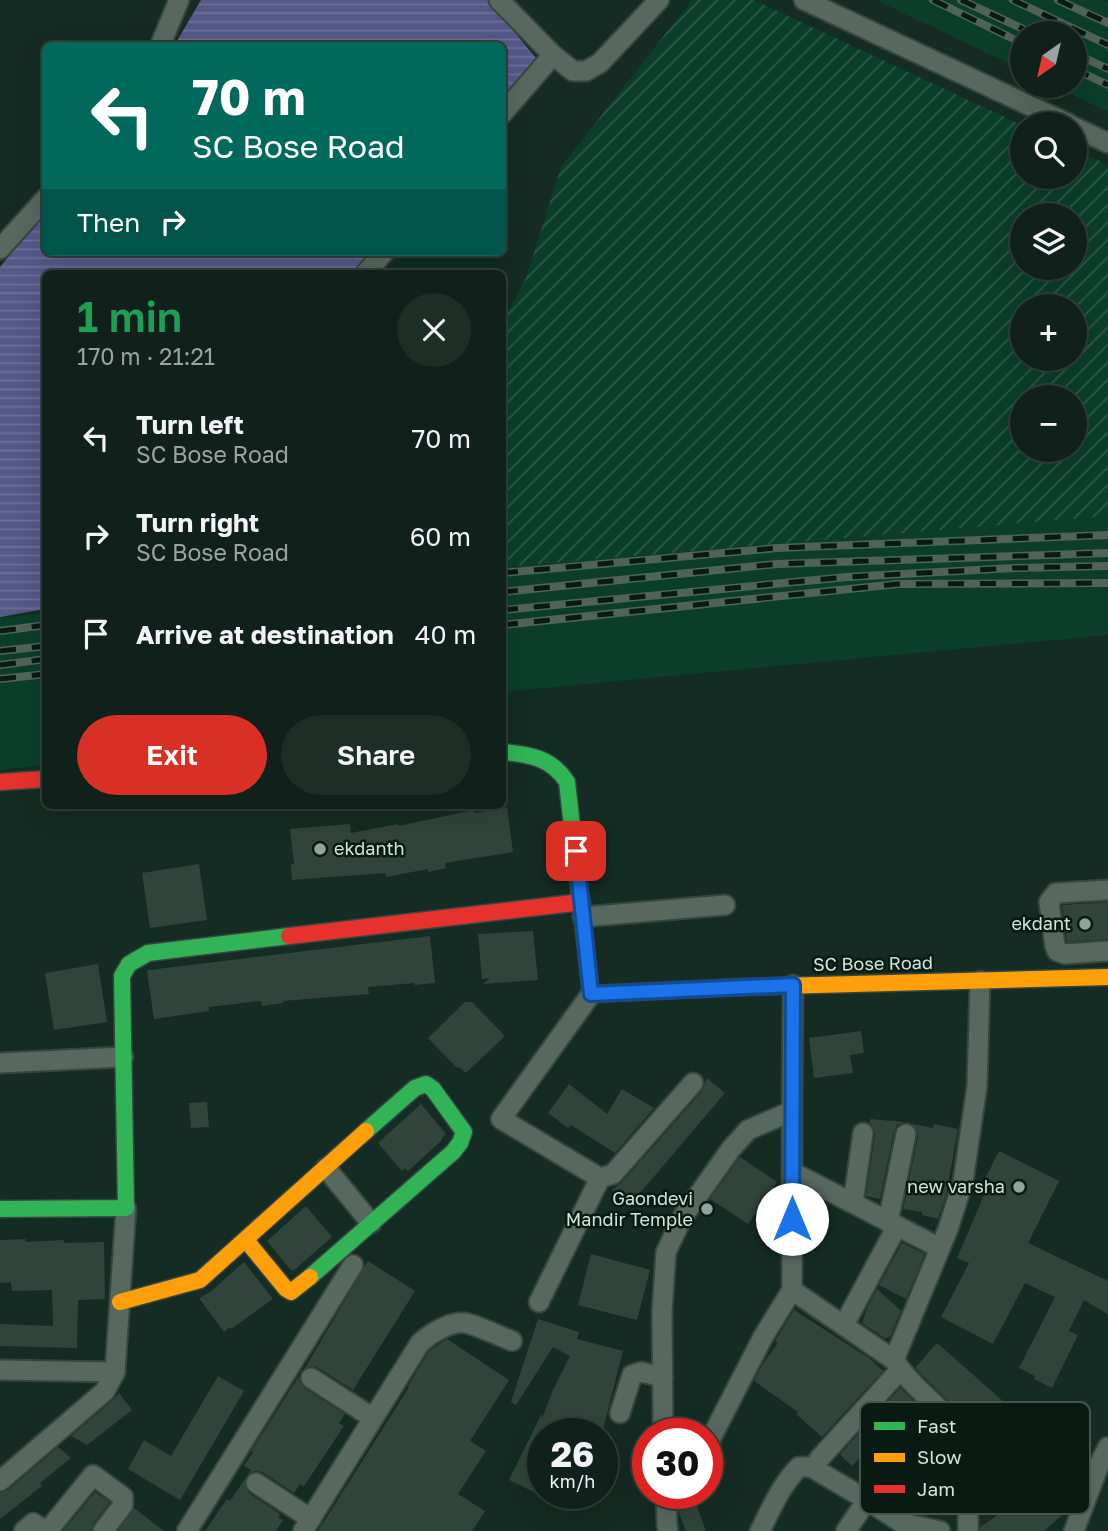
<!DOCTYPE html>
<html lang="en">
<head>
<meta charset="utf-8">
<style>
  body { margin:0; font-family:"Golos Text",sans-serif; background:#1d2e27; color:#f1f3f6; height:100vh; display:flex; flex-direction:column; font-size:26px; white-space:nowrap }
  * { box-sizing:border-box; margin:0 }
  p { font-size:23px; color:#9ba3a2 }
  .icon { flex:none; width:38px; height:38px; fill:none; stroke:currentColor; stroke-width:2; stroke-linecap:round; stroke-linejoin:round }
  .map { position:relative; flex:1; overflow:hidden }
  .details { position:absolute; left:42px; top:270px; width:464px; height:539px; display:flex; flex-direction:column; background:#0f211a; border-radius:10px; box-shadow:0 7px 28px #0002,0 0 0 2px #2f3e39 }
  .details>* { flex:none }
  .banner { position:absolute; left:42px; top:42px; width:464px; height:214px; border-radius:10px; box-shadow:0 7px 28px #0002,0 0 0 2px #2f3e39; background:#00695c; color:#fff; overflow:hidden }
  .needle { width:46px; rotate:214deg }
  .fabs { position:absolute; left:1010px; top:21px; display:grid; gap:14px }
  .fabs a { display:grid; place-items:center; width:77px; height:77px; border-radius:50%; background:#0f211a; box-shadow:0 7px 28px #0002,0 0 0 2px #2f3e39; font-size:35px }
  .speed { position:absolute; left:527px; top:1418px; display:flex; gap:14px; font-size:35px; font-weight:700; text-align:center }
  .speed>* { display:grid; place-content:center; width:91px; height:91px; border-radius:50%; background:#0f211a; box-shadow:0 7px 28px #0002,0 0 0 2px #2f3e39; line-height:1 }
  .speed small { font-size:18px; font-weight:400 }
  .speed .limit { border:10px solid #d22; background:#fff; color:#111 }
  .pin { position:absolute; display:grid; place-items:center; width:60px; height:60px; color:#fff; margin:-30px; border-radius:14px; box-shadow:0 4px 10px #0006 }
  .me { position:absolute; width:77px; margin:-38px; rotate:0deg; stroke-linejoin:round; filter:drop-shadow(0 0 5px #0008) }
  .turn { display:flex; align-items:center; gap:24px; height:147px; padding:0 35px; font-size:32px }
  .turn .icon { width:91px; height:91px; stroke-width:2.5 }
  .turn b { display:block; font-size:49px; line-height:60px }
  .then { display:flex; align-items:center; height:66px; padding:0 35px; background:#0003; gap:14px; font-size:26px }
  .round { display:grid; place-items:center; flex:none; width:74px; height:74px; border-radius:37px; background:#1d2e27 }
  .headline { display:flex; align-items:center; justify-content:space-between; height:119px; padding:0 35px }
  h1 { font-size:42px; font-weight:600; line-height:52px; color:#1e9e55 }
  .primary-button { display:flex; gap:14px; margin-top:auto; padding:14px 35px }
  .primary-button a { flex:1; height:80px; border-radius:42px; background:#d93025; color:#fff; font-size:28px; font-weight:600; line-height:80px; text-align:center }
  .primary-button a+a { background:#1d2e27; color:#f1f3f6 }
  ul { padding:0; list-style:none }
  li { display:flex; align-items:center; gap:21px; height:98px; padding:0 35px }
  li div { flex:1 }
  li b { display:block; font-size:26px }
  li em { font-style:normal }
  .map>svg:first-child { display:block }
  .built { fill:#0a3e2a }
  .industrial { fill:url(#industrial-furrows); fill-rule:evenodd }
  .water { fill:url(#water-rules) }
  .building { fill:#30443b }
  .lines { fill:none; stroke-linecap:round; stroke-linejoin:round }
  .street-casing { stroke:#35463e; stroke-width:23 }
  .fast-casing { stroke:#35463e; stroke-width:19 }
  .slow-casing { stroke:#35463e; stroke-width:19 }
  .jam-casing { stroke:#35463e; stroke-width:19 }
  .street { stroke:#57685f; stroke-width:19 }
  .fast { stroke:#30b455; stroke-width:16 }
  .slow { stroke:#ff9f0a; stroke-width:16 }
  .jam { stroke:#e5322d; stroke-width:16 }
  .rail-casing { stroke:#50635b; stroke-width:8 }
  .rail { stroke:#081a12; stroke-width:5; stroke-dasharray:16; stroke-linecap:butt }
  .route-casing { stroke:#114b97; stroke-width:18 }
  .route { stroke:#1a73e8; stroke-width:12 }
  .poi-dot { fill:#8ea59a; stroke:#081a12; stroke-width:2.5 }
  .labels { text-anchor:middle; stroke-width:5; stroke-linejoin:round; paint-order:stroke }
  .poi-label { font-size:18px; fill:#d0e6da; stroke:#081a12; text-anchor:end }
  .street-label { font-size:18px; fill:#d0e6da; stroke:#081a12 }
  .key { fill:#081a12; stroke:#44574e; stroke-width:2 }
  .key-label { font-size:19px; fill:#d0e6da }
</style>
</head>
<body>
<div class="map">
<svg width="1108" height="1531" viewBox="0 0 1108 1531">
  <defs>
    <pattern id="industrial-furrows" width="10" height="10" patternUnits="userSpaceOnUse" patternTransform="scale(1.75)"><rect width="10" height="10" fill="#0a3e2a"/><path d="M-1 1l2-2M0 10L10 0M9 11l2-2" fill="none" stroke="#2d5a48"/></pattern>
    <pattern id="water-rules" width="6" height="5" patternUnits="userSpaceOnUse" patternTransform="scale(1.75)"><rect width="6" height="5" fill="#555887"/><path d="M0 2.5h6" fill="none" stroke="#6c7097"/></pattern>
  </defs>
  <rect width="100%" height="100%" fill="#142c23"/>
  <g class="built">
    <polygon points="876,0 1103,0 1108,3 1108,112 1054,86 1074,86 1074,33 1022,33 1022,70"/>
    <polygon points="1108,516 1108,635 502,692 502,567"/>
    <polygon points="45,613 45,765 0,770 0,618"/>
  </g>
  <path class="industrial" d="M 692,0 L 754,0 L 1022,125 L 1022,177 L 1074,177 L 1075,149 L 1108,165 L 1108,516 L 502,567 L 502,324 L 526,278 L 561,167 ZM 1022,215 L 1074,215 L 1074,268 L 1022,268 ZM 1022,306 L 1074,306 L 1074,359 L 1022,359 ZM 1022,397 L 1074,397 L 1074,450 L 1022,450 Z"/>
  <g class="water">
    <polygon points="201,0 488,0 536,58 502,100 502,46 174,46"/>
    <polygon points="45,212 46,252 384,252 367,273 46,273 45,609 0,617 0,267"/>
  </g>
  <g class="building">
    <polygon points="507,808 513,852 445,863 446,868 428,872 428,869 386,877 385,873 292,880 291,864 294,864 290,829 350,824 351,833 398,824 398,826 474,810 474,813"/>
    <polygon points="199,864 207,920 150,928 142,873"/>
    <polygon points="1108,902 1108,939 1067,942 1062,905"/>
    <polygon points="533,931 538,980 483,984 490,978 482,979 478,934"/>
    <polygon points="430,936 435,983 414,985 414,983 368,987 369,994 283,1001 283,1003 262,1006 261,1001 209,1007 209,1011 154,1019 147,971 149,970"/>
    <polygon points="98,964 107,1022 54,1030 45,973"/>
    <polygon points="465,1002 472,1002 505,1036 466,1073 459,1067 457,1068 428,1038"/>
    <polygon points="861,1031 864,1053 850,1055 853,1073 814,1078 809,1038"/>
    <polygon points="707,1078 725,1093 629,1206 612,1190 622,1182 702,1091"/>
    <polygon points="569,1084 607,1114 622,1089 654,1108 615,1153 571,1125 568,1128 548,1113"/>
    <polygon points="207,1102 209,1127 191,1128 189,1103"/>
    <polygon points="421,1104 446,1134 442,1138 441,1141 408,1171 405,1168 402,1171 378,1143"/>
    <polygon points="870,1119 904,1122 897,1125 894,1132 880,1199 866,1196 875,1135 874,1128 870,1123"/>
    <polygon points="912,1124 933,1128 934,1124 958,1129 946,1196 938,1219 922,1215 922,1212 903,1209 918,1136 917,1130"/>
    <polygon points="999,1151 1059,1181 1028,1243 1108,1281 1108,1314 1084,1300 1069,1331 1078,1335 1052,1388 1034,1379 1035,1376 1019,1368 1055,1297 1025,1283 993,1344 941,1317 969,1263 957,1258 984,1195 978,1193"/>
    <polygon points="740,1157 777,1182 748,1224 710,1199"/>
    <polygon points="306,1206 332,1237 293,1271 290,1269 267,1241"/>
    <polygon points="26,1239 26,1242 64,1240 64,1243 104,1242 105,1299 78,1300 77,1348 0,1346 0,1324 53,1326 52,1290 12,1291 11,1282 0,1283 0,1240"/>
    <polygon points="902,1243 925,1254 906,1299 879,1285"/>
    <polygon points="591,1254 650,1270 637,1320 578,1305"/>
    <polygon points="368,1261 415,1291 353,1390 317,1367 311,1366 305,1368"/>
    <polygon points="244,1262 273,1299 231,1329 230,1327 224,1332 199,1298 210,1292"/>
    <polygon points="877,1289 901,1311 890,1337 888,1337 886,1339 862,1323 867,1308"/>
    <polygon points="794,1310 869,1358 883,1371 822,1437 796,1414 798,1412 754,1381 764,1362 778,1343 775,1341"/>
    <polygon points="538,1319 579,1332 577,1339 623,1351 602,1433 542,1433 542,1496 509,1480 542,1413 542,1419 552,1392 570,1356 553,1347 516,1405 511,1402"/>
    <polygon points="447,1339 509,1380 470,1441 486,1451 458,1494 485,1511 472,1531 318,1531 409,1387 408,1386 429,1351"/>
    <polygon points="937,1343 1005,1403 1015,1415 988,1445 971,1423 915,1368"/>
    <polygon points="218,1376 244,1391 180,1500 128,1469 144,1440 171,1456"/>
    <polygon points="299,1376 300,1383 304,1388 345,1414 339,1423 344,1426 304,1486 300,1484 294,1493 262,1472 256,1471 248,1474 251,1470 244,1466 253,1452 251,1451"/>
    <polygon points="900,1388 915,1402 893,1424 897,1428 871,1454 867,1450 852,1466 840,1455 841,1453"/>
    <polygon points="119,1393 132,1410 87,1445 71,1436 113,1400"/>
    <polygon points="58,1447 71,1458 40,1483 42,1486 0,1519 0,1493 8,1490"/>
    <polygon points="1051,1456 1072,1480 1072,1486 1062,1495 1071,1505 1069,1509 1044,1531 980,1531 980,1527 1002,1512 995,1504"/>
    <polygon points="245,1479 245,1488 249,1493 280,1514 278,1517 283,1520 276,1531 205,1531 227,1499 230,1501"/>
    <polygon points="95,1492 110,1502 93,1524 91,1531 63,1531"/>
    <polygon points="695,1501 706,1531 686,1531 679,1513 679,1507"/>
    <polygon points="134,1508 164,1531 118,1531"/>
  </g>
  <g class="lines">
    <defs>
      <g id="street">
        <polyline points="499,0 553,55 573,71 586,71 600,63 659,0"/>
        <polyline points="804,0 1069,124"/>
        <polyline points="160,46 179,0"/>
        <polyline points="502,114 553,55"/>
        <polyline points="1074,127 1108,143"/>
        <polyline points="0,249 46,198"/>
        <polyline points="366,273 384,252"/>
        <polyline points="1108,890 1056,893 1049,902 1055,946 1057,951 1065,954 1108,951"/>
        <polyline points="583,917 725,905"/>
        <polyline points="591,994 501,1119 600,1178"/>
        <polyline points="0,1063 123,1057"/>
        <polyline points="326,1168 371,1223"/>
        <polyline points="792,1172 940,1248"/>
        <polyline points="853,1203 863,1133"/>
        <polyline points="888,1222 906,1134"/>
        <path d="M 792,1290 L 894,1360 C 918,1397 961,1419 981,1458 L 968,1503 L 968,1531"/>
        <polyline points="539,1302 600,1178 613,1174 693,1083"/>
        <polyline points="844,1325 897,1226"/>
        <polyline points="894,1360 948,1229 963,1182 977,1086 980,981"/>
        <polyline points="0,1370 115,1372"/>
        <polyline points="311,1378 373,1418"/>
        <polyline points="620,1413 632,1375 641,1372 663,1377"/>
        <polyline points="663,1433 662,1311 666,1252 682,1218 731,1149 748,1130 792,1111 793,985"/>
        <polyline points="707,1446 763,1337 792,1290 792,1111"/>
        <polyline points="819,1459 900,1370"/>
        <polyline points="0,1481 105,1391 115,1372 126,1208"/>
        <polyline points="256,1483 311,1519"/>
        <polyline points="666,1493 667,1525 668,1531"/>
        <polyline points="24,1531 33,1523 43,1529 50,1528 93,1475 123,1497 123,1505 103,1531"/>
        <polyline points="187,1531 353,1265"/>
        <path d="M 303,1531 L 420,1343 C 430,1334 450,1321 465,1323 C 474,1324 502,1337 512,1341"/>
        <path d="M 760,1531 C 771,1509 781,1485 799,1467 L 811,1467 L 867,1500 L 902,1523 L 940,1531"/>
        <polyline points="846,1531 867,1500"/>
        <polyline points="1074,1531 1099,1465 1108,1447"/>
      </g>
      <g id="fast">
        <path d="M 502,752 C 529,754 552,758 567,782 L 591,994 L 743,987"/>
        <polyline points="0,1209 126,1208 122,976 129,964 148,953 289,936"/>
        <polyline points="310,1277 453,1152 460,1143 464,1132 433,1089 426,1084 415,1088 366,1131"/>
      </g>
      <g id="slow">
        <polyline points="743,987 1108,977"/>
        <polyline points="246,1240 286,1289 291,1292 310,1277"/>
        <polyline points="120,1302 200,1280 366,1131"/>
      </g>
      <g id="jam">
        <polyline points="0,782 46,779"/>
        <polyline points="289,936 582,902"/>
      </g>
    </defs>
    <use href="#street" class="street-casing"/>
    <use href="#fast" class="fast-casing"/>
    <use href="#slow" class="slow-casing"/>
    <use href="#jam" class="jam-casing"/>
    <use href="#street" class="street"/>
    <use href="#fast" class="fast"/>
    <use href="#slow" class="slow"/>
    <use href="#jam" class="jam"/>
    <defs>
      <g id="rail">
        <polyline points="933,0 1022,43"/>
        <polyline points="961,0 1032,33"/>
        <polyline points="1013,0 1108,45"/>
        <polyline points="1058,0 1108,23"/>
        <polyline points="1074,53 1108,69"/>
        <polyline points="1074,69 1108,85"/>
        <polyline points="502,573 777,548 1108,535"/>
        <polyline points="502,592 777,564 1108,553"/>
        <polyline points="502,610 847,577 1014,568 1108,566"/>
        <polyline points="502,625 898,584 1108,583"/>
        <polyline points="0,631 46,625"/>
        <polyline points="0,651 46,646"/>
        <polyline points="0,665 46,659"/>
        <polyline points="0,679 46,674"/>
      </g>
    </defs>
    <use href="#rail" class="rail-casing"/>
    <use href="#rail" class="rail"/>
  </g>
  <g class="lines">
    <defs>
      <polyline id="route" points="576,851 591,994 793,985 792,1219"/>
    </defs>
    <use href="#route" class="route-casing"/>
    <use href="#route" class="route"/>
  </g>
  <g class="poi-dot">
    <circle cx="320" cy="849" r="7"/>
    <circle cx="1085" cy="924" r="7"/>
    <circle cx="1019" cy="1187" r="7"/>
    <circle cx="707" cy="1209" r="7"/>
  </g>
  <g class="labels">
    <g class="poi-label">
      <text x="334" y="855" text-anchor="start">ekdanth</text>
      <text x="1071" y="930">ekdant</text>
      <text x="1005" y="1193">new varsha</text>
      <text x="693" y="1205">Gaondevi<tspan x="693" dy="21">Mandir Temple</tspan></text>
    </g>
    <g class="street-label">
      <text transform="translate(873 964) rotate(-1)" y="6">SC Bose Road</text>
    </g>
  </g>
  <rect x="860" y="1402" width="230" height="112" rx="10" class="key"/>
  <rect x="874" y="1422" width="31" height="8" fill="#30b455"/>
  <rect x="874" y="1453" width="31" height="9" fill="#ff9f0a"/>
  <rect x="874" y="1485" width="31" height="8" fill="#e5322d"/>
  <g class="key-label">
    <text x="917" y="1433">Fast</text>
    <text x="917" y="1464">Slow</text>
    <text x="917" y="1496">Jam</text>
  </g>
</svg>
<div class="fabs">
<a><svg class="needle" viewBox="-14 -14 28 28"><path d="M0-13l5 13h-10z" fill="#e53935"/><path d="M0 13l5-13h-10z" fill="#9ba3a2"/></svg></a>
<a><svg class="icon" aria-label="search" viewBox="0 0 24 24"><circle cx="10" cy="10" r="6"/><path d="M15 15l6 6"/></svg></a>
<a><svg class="icon" aria-label="layers" viewBox="0 0 24 24"><path d="M12 4l9 5-9 5-9-5zM3 14l9 5 9-5"/></svg></a>
<a>+</a>
<a>−</a>
</div>
<div class="speed"><div>26<small>km/h</small></div><div class="limit">30</div></div>
<div class="pin" style="left:576px;top:851px;background:#d93025"><svg class="icon" aria-label="arrive" viewBox="0 0 24 24"><path d="M6 21V4h12l-3 4 3 4H6"/></svg></div>
<svg class="me" style="left:792px;top:1219px" viewBox="-20 -20 40 40"><circle r="19" fill="#fff"/><path d="M0-13L10 11 0 6-10 11z" fill="#1a73e8"/></svg>
<div class="banner">
<div class="turn"><svg class="icon" aria-label="left" viewBox="0 0 24 24"><path d="M17 20v-9H6M10 6l-5 5 5 5"/></svg><div><b>70 m</b>SC Bose Road</div></div>
<div class="then">Then<svg class="icon" aria-label="right" viewBox="0 0 24 24"><path d="M7 20v-9h11M14 6l5 5-5 5"/></svg></div>
</div>
<section class="details">
<div class="headline"><div><h1>1 min</h1><p>170 m · 21:21</p></div><a class="round"><svg class="icon" aria-label="close" viewBox="0 0 24 24"><path d="M6 6l12 12M18 6L6 18"/></svg></a></div>
<ul>
<li><svg class="icon" aria-label="left" viewBox="0 0 24 24"><path d="M17 20v-9H6M10 6l-5 5 5 5"/></svg><div><b>Turn left</b><p>SC Bose Road</p></div><em>70 m</em></li>
<li><svg class="icon" aria-label="right" viewBox="0 0 24 24"><path d="M7 20v-9h11M14 6l5 5-5 5"/></svg><div><b>Turn right</b><p>SC Bose Road</p></div><em>60 m</em></li>
<li><svg class="icon" aria-label="arrive" viewBox="0 0 24 24"><path d="M6 21V4h12l-3 4 3 4H6"/></svg><div><b>Arrive at destination</b></div><em>40 m</em></li>
</ul>
<div class="primary-button"><a>Exit</a><a>Share</a></div>
</section>
</div>
</body>
</html>
